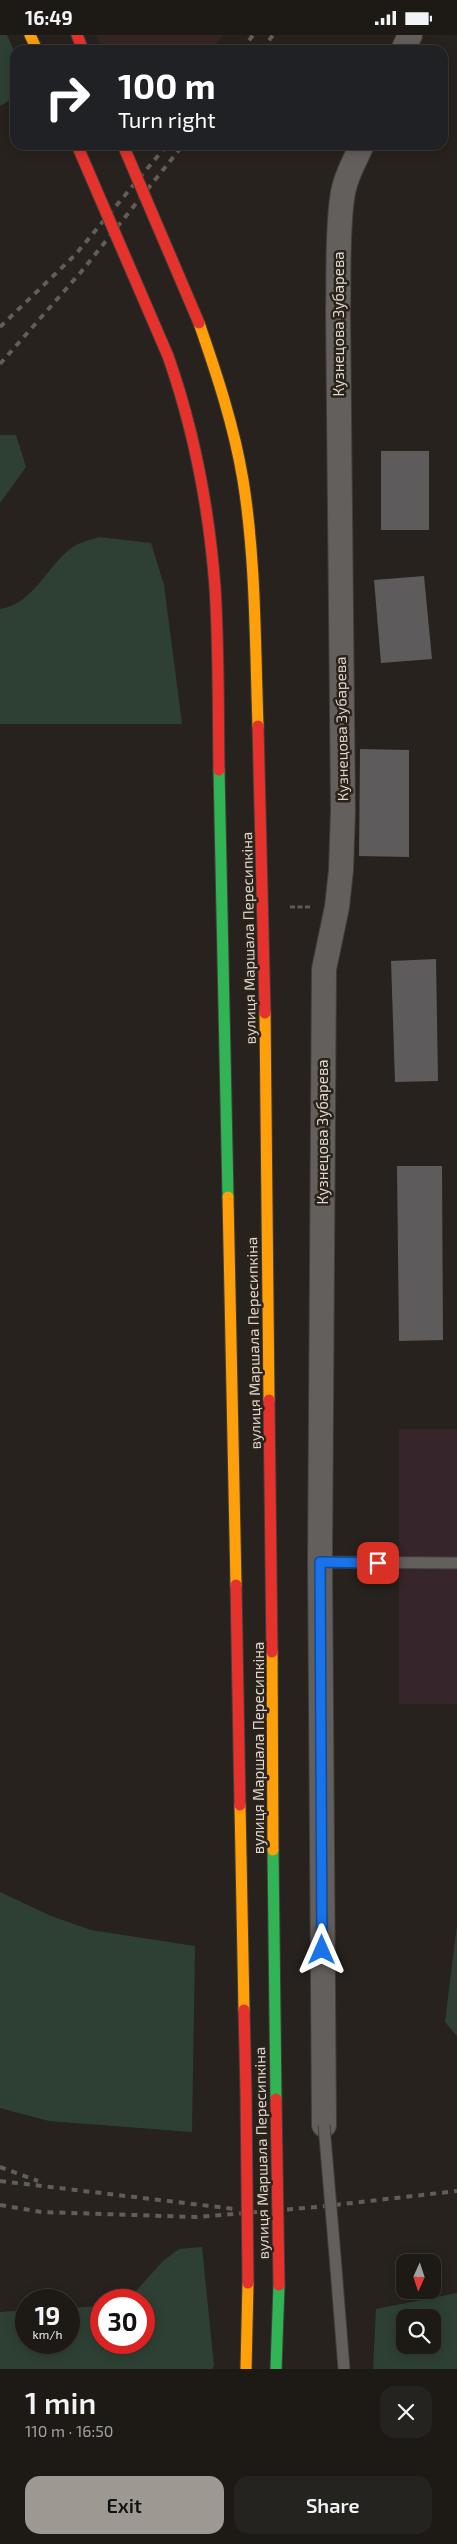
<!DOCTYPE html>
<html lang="en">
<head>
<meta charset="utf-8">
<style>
  body { margin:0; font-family:"Exo 2",sans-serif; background:#25231f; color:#f1f3f6; height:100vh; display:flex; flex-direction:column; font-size:19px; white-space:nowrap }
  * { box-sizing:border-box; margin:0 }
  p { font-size:16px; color:#a0a1a1 }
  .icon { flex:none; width:28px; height:28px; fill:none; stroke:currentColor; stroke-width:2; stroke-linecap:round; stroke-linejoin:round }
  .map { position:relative; height:2334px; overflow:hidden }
  .side { display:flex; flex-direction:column; background:#1d1a16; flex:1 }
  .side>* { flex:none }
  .top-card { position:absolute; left:10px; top:10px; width:438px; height:105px; border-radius:15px; box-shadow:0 2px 12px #0003,0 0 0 1px #3b3835; background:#202124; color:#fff; overflow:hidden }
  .needle { width:32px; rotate:183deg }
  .controls { position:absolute; left:396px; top:2219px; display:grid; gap:10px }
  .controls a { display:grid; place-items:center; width:45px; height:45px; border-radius:10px; background:#1d1a16; box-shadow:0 2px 12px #0003,0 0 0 1px #3b3835; font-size:25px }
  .speed { position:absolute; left:15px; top:2254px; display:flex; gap:10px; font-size:25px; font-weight:700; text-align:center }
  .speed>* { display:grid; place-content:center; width:65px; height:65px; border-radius:50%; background:#1d1a16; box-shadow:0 2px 12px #0003,0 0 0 1px #3b3835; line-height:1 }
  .speed small { font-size:12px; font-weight:400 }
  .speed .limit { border:8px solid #d22; background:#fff; color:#111 }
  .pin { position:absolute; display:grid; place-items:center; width:42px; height:42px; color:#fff; margin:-21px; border-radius:10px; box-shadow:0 2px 8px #0006 }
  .me { position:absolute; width:55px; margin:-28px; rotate:0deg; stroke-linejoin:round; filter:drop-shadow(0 0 4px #0008) }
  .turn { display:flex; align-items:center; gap:18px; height:105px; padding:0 25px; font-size:22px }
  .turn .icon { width:65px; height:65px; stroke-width:2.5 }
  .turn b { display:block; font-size:35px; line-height:42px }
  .round { display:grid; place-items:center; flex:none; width:52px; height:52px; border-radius:15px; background:#25231f }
  .head { display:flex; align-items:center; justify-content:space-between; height:85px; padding:0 25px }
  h1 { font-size:30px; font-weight:600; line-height:38px }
  .button { display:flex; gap:10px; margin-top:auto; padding:10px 25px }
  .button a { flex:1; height:58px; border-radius:15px; background:#9d9892; color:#111; font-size:20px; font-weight:600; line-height:58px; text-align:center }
  .button a+a { background:#25231f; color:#f1f3f6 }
  .status { display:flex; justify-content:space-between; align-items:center; height:35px; padding:0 25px; background:#1d1a16; direction:ltr }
  .status svg { height:14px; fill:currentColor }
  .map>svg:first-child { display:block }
  .commercial { fill:#36252a }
  .industrial { fill:#372525 }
  .green { fill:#2e4034; fill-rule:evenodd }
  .building { fill:#5d5b5c }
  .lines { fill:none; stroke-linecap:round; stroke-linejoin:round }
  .lane-casing { stroke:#413d38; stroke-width:13 }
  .street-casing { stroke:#413d38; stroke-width:26 }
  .fast-casing { stroke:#413d38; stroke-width:13 }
  .slow-casing { stroke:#413d38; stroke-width:13 }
  .jam-casing { stroke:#413d38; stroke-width:13 }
  .path { stroke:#5f5b58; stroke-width:3; stroke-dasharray:5 2.5; stroke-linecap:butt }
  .lane { stroke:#635f5c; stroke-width:11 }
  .street { stroke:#635f5c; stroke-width:24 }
  .fast { stroke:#30b455; stroke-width:11 }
  .slow { stroke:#ff9f0a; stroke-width:11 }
  .jam { stroke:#e5322d; stroke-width:11 }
  .rail { stroke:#615d58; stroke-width:4; stroke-dasharray:6 6; stroke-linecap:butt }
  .lane-bridge-casing { stroke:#413d38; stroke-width:13; stroke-linecap:butt }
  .jam-bridge-casing { stroke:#413d38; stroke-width:13; stroke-linecap:butt }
  .lane-bridge { stroke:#635f5c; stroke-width:11 }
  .jam-bridge { stroke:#e5322d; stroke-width:11 }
  .route-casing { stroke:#114b97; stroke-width:12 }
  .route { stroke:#1a73e8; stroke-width:9 }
  .labels { text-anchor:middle; stroke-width:5; stroke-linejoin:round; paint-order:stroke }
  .street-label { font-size:15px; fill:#ddd7d1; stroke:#2b2219 }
</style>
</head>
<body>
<div class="status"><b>16:49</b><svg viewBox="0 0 49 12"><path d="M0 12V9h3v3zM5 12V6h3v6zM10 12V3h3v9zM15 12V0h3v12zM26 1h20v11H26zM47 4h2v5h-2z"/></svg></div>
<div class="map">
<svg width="457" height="2334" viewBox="0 0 457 2334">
  <rect width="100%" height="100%" fill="#27221d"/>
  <rect class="commercial" x="399" y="1394" width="58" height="275"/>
  <polygon class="industrial" points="96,0 223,0 212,15 103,15"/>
  <g class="green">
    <polygon points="0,0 7,0 15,18 15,62 0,71"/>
    <polygon points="0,400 16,400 26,432 0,468"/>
    <path d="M 99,502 L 151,508 L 164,550 L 182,689 L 0,689 L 0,574 C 33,569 46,533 70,514 C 77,508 90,505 99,502 Z"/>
    <polygon points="0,1857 51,1881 91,1895 195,1911 192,2097 49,2086 0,2073"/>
    <polygon points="457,1890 457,2001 445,1987"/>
    <polygon points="202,2212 214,2331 212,2334 0,2334 0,2277 26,2275 26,2308 69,2308 69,2273 101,2271 101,2308 144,2308 144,2265 120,2265 137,2255 163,2226 179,2214"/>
    <path d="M 457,2258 L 457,2334 L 373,2334 L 376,2274 ZM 432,2282 L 432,2310 L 405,2310 L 405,2282 Z"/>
  </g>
  <g class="building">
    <rect x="381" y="416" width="48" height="79"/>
    <polygon points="424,541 432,624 381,628 374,545"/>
    <polygon points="360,714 409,715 409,822 359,821"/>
    <polygon points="436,924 438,1046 395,1047 391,926"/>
    <polygon points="397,1131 442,1131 443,1305 399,1306"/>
  </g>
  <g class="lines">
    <defs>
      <g id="lane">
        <polyline points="320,1527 457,1528"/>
        <polyline points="336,2233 344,2334"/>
      </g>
      <g id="street">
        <polyline points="403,15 410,0"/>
        <path d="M 324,2090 L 320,1527 L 324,934 L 337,872 L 341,835 L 343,775 L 338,277 C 339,240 337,201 342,164 C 344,145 354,127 362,110"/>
      </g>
      <g id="fast">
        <polyline points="219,735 228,1162"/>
        <polyline points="273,1815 276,2064"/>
        <polyline points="276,2334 279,2250"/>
      </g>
      <g id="slow">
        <polyline points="30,0 37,15"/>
        <path d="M 199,288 C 217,340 234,391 243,445 C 256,526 255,609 258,691"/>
        <polyline points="265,978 269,1365"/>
        <polyline points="228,1162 236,1550"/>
        <polyline points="272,1617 273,1815"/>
        <polyline points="240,1770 244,1975"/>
        <polyline points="246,2334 248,2248"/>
      </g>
      <g id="jam">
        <polyline points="77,0 83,15"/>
        <path d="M 168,321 C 194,395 209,474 215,552 C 219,613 218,675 219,735"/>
        <polyline points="258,691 265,978"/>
        <polyline points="269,1365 272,1617"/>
        <polyline points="236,1550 240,1770"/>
        <polyline points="244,1975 246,2058"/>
      </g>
    </defs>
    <use href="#lane" class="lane-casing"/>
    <use href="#street" class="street-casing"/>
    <use href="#fast" class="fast-casing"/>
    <use href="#slow" class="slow-casing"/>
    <use href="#jam" class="jam-casing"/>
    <polyline class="path" points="290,872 311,872"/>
    <use href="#lane" class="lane"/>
    <use href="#street" class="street"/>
    <use href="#fast" class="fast"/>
    <use href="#slow" class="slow"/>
    <use href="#jam" class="jam"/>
    <g class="rail">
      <polyline points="242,15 253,0"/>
      <polyline points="262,15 273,0"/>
      <polyline points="0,292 75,220 167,110"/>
      <polyline points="0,329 81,237 183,110"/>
      <polyline points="0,2132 38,2146"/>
      <polyline points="0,2146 235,2174"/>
      <polyline points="0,2170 41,2177 196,2182 317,2172 457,2156"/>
    </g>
    <defs>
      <polyline id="lane-bridge" points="324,2090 336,2233"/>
      <g id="jam-bridge">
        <polyline points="77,110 168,321"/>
        <polyline points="123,110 199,288"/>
        <polyline points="246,2058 248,2248"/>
        <polyline points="276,2064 279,2250"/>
      </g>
    </defs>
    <use href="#lane-bridge" class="lane-bridge-casing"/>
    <use href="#jam-bridge" class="jam-bridge-casing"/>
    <use href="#lane-bridge" class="lane-bridge"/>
    <use href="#jam-bridge" class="jam-bridge"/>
  </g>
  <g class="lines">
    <defs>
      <polyline id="route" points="322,1915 320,1527 378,1528"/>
    </defs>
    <use href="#route" class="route-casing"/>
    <use href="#route" class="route"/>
  </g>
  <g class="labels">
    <g class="street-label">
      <text transform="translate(339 289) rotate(-90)" y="5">Кузнецова Зубарева</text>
      <text transform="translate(342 694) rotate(-91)" y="5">Кузнецова Зубарева</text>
      <text transform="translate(249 903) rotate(-91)" y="5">вулиця Маршала Пересипкіна</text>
      <text transform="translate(323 1097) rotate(-90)" y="5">Кузнецова Зубарева</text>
      <text transform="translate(254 1308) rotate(-91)" y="5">вулиця Маршала Пересипкіна</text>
      <text transform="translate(259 1713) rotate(-90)" y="5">вулиця Маршала Пересипкіна</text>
      <text transform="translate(262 2118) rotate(-91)" y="5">вулиця Маршала Пересипкіна</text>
    </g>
  </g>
</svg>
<div class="controls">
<a><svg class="needle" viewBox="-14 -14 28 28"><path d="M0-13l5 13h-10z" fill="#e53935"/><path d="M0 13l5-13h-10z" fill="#a0a1a1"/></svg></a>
<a><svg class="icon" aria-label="search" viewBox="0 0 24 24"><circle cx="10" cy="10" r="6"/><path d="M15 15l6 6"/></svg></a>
</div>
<div class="speed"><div>19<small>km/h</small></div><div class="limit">30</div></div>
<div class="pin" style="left:378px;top:1528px;background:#d93025"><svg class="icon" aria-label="arrive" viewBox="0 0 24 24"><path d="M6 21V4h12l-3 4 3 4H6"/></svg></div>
<svg class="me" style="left:322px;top:1915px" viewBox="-20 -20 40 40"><path d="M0-17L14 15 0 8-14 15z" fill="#1a73e8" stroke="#fff" stroke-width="4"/></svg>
<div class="top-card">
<div class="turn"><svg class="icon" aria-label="right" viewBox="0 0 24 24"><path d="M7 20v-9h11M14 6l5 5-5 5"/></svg><div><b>100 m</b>Turn right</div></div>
</div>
</div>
<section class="side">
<div class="head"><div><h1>1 min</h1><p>110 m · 16:50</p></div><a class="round"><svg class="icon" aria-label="close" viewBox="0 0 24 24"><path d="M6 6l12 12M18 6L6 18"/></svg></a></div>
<div class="button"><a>Exit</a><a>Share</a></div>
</section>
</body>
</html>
